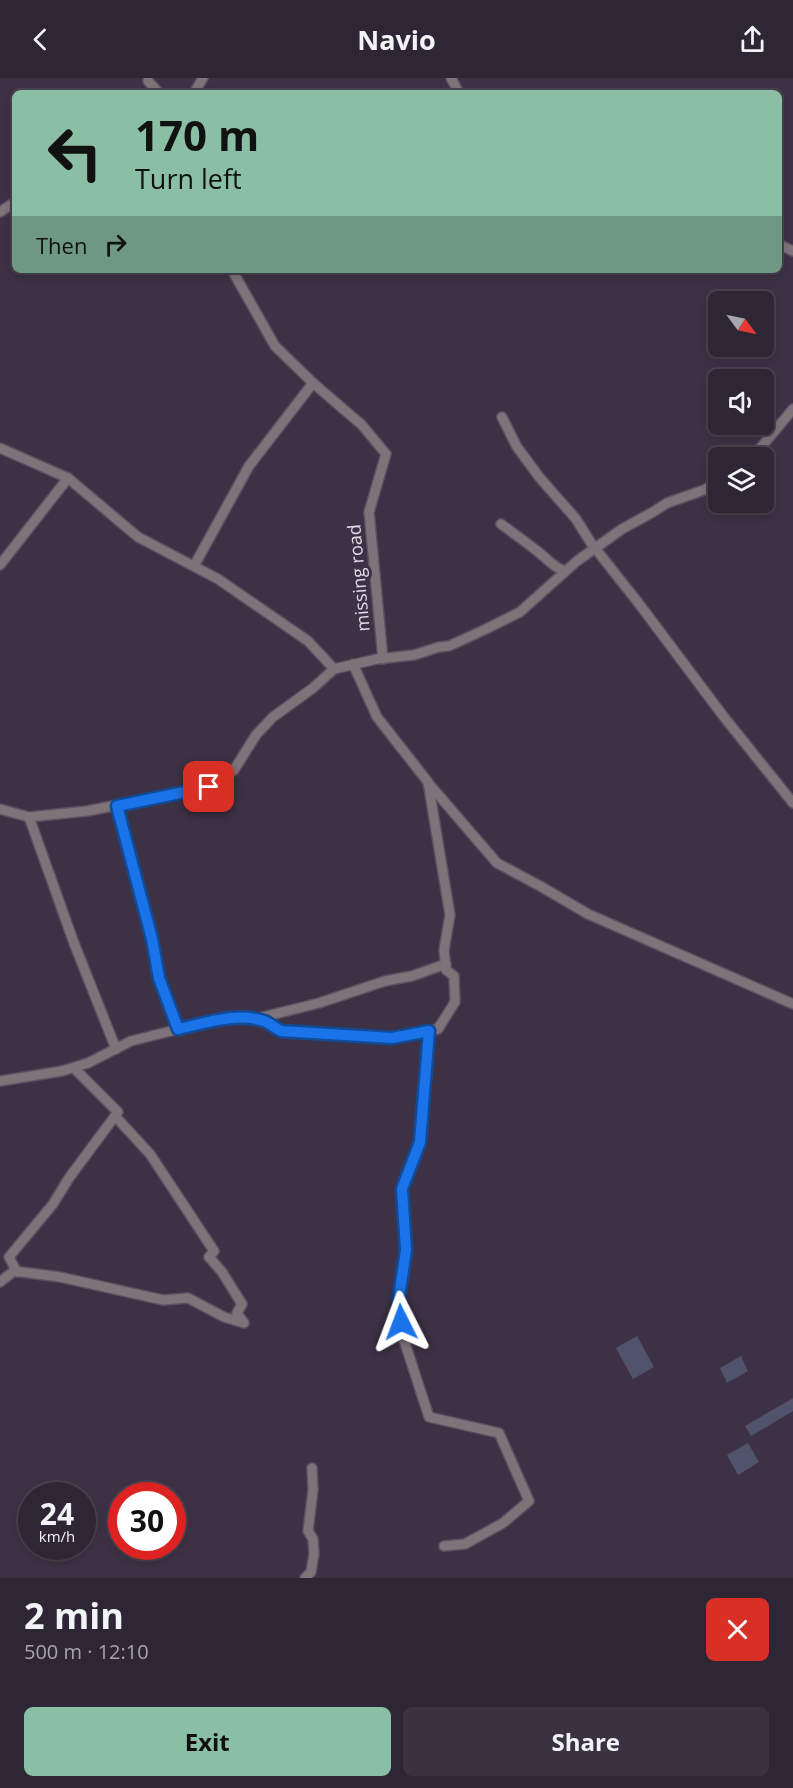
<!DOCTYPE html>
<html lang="en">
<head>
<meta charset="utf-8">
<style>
  body { margin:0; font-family:"Open Sans",sans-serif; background:#3a3240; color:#f1f3f6; height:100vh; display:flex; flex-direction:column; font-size:22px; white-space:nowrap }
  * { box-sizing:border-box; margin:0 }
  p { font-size:20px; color:#a7a5ac }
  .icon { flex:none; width:33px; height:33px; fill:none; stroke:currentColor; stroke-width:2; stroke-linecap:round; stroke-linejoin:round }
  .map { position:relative; height:1500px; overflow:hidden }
  .panel { display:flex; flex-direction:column; background:#2e2634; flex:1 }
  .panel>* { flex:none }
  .guide { position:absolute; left:12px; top:12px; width:770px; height:183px; border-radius:9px; box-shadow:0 3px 9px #0003,0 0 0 2px #49434f; background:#8abfa5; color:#111; overflow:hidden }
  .needle { width:39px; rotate:123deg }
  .tools { position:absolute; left:708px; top:213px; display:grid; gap:12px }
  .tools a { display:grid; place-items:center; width:66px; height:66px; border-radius:9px; background:#2e2634; box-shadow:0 3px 9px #0003,0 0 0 2px #49434f; font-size:30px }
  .speed { position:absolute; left:18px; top:1404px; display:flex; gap:12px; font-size:30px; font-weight:700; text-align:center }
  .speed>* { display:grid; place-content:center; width:78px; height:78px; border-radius:50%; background:#2e2634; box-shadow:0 3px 9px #0003,0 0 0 2px #49434f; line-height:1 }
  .speed small { font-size:15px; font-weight:400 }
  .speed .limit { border:9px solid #d22; background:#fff; color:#111 }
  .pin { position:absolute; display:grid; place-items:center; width:51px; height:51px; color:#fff; margin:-26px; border-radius:12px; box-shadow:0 3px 9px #0006 }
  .me { position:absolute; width:66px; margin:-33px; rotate:357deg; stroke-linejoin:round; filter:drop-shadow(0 0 4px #0008) }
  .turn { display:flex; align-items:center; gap:21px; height:126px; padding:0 24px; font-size:27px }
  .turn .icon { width:78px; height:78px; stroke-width:2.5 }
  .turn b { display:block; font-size:42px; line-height:51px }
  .then { display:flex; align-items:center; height:57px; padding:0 24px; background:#0003; gap:12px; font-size:22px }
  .round { display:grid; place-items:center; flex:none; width:63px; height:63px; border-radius:9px; background:#3a3240 }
  .head { display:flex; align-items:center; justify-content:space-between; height:102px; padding:0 24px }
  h1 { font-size:36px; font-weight:700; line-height:45px }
  .cta { display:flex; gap:12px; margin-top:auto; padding:12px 24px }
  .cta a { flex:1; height:69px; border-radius:9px; background:#8abfa5; color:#111; font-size:24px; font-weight:700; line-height:69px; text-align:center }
  .cta a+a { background:#3a3240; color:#f1f3f6 }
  header { display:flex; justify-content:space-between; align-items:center; height:78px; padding:0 24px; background:#2e2634; font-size:27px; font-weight:700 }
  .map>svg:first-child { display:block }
  .building { fill:#51526b }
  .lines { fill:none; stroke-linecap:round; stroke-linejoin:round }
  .street-casing { stroke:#5b5062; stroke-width:12 }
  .street { stroke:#7f737a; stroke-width:9 }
  .route-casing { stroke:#114b97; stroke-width:15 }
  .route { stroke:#1a73e8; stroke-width:10 }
  .labels { text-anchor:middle; stroke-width:6; stroke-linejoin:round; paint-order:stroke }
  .street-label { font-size:18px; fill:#e2dbe7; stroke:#3d3245 }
</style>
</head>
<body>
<header><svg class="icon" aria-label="back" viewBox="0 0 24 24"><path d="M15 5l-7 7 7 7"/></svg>Navio<svg class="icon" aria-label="share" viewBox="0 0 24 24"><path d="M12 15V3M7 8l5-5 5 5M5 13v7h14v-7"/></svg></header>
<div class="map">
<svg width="793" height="1500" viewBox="0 0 793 1500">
  <rect width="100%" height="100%" fill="#3d3245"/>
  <g class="building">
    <polygon points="637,1258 654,1289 633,1301 616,1270"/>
    <polygon points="741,1278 748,1293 727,1305 720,1290"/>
    <polygon points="793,1320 793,1333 751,1358 745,1348"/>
    <polygon points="748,1365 759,1384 738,1397 727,1377"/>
  </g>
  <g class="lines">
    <defs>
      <g id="street">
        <polyline points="451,0 459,15"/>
        <polyline points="148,3 159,15"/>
        <polyline points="194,15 203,0"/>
        <polyline points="0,134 15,124"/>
        <polyline points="778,166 793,173"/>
        <polyline points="232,192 275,268 313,305"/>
        <polyline points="502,339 517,369 540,400 576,441 591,465 640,527 724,639 793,725"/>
        <polyline points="0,370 68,400 0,487"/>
        <polyline points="752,380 793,331"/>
        <polyline points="68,400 138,459 218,501 308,563 334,591"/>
        <path d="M 501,446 C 513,455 525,463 537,473 C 547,480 552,489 565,493"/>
        <polyline points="194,488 249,388 313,305 362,347 386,376 369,434 383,581"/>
        <polyline points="429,706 497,785 540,808 588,836 793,926"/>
        <polyline points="118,727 152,861 159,900 178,951"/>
        <polyline points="0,731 29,739 74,865 116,971"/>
        <polyline points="29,739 87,733 209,709 234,692 256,657 273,639 313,610 334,591 377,581 414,577 439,569 449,568 486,551 520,534 577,483 622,451 653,434 667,425 704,412 718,404"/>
        <polyline points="255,941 319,925 385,903 412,898 446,886"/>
        <polyline points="429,953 419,1064 402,1111 406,1172 399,1219 403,1259 429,1339 499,1355 529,1423 503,1445 465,1466 444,1468"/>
        <polyline points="74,990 118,1034"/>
        <polyline points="0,1003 62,993 88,985 131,963 223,940 250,940 266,944 281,953 392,960 438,951 455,924 454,898 446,892 444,872 450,837 428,704 377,639 353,586"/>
        <polyline points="0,1204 14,1193 60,1199 163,1222 188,1220 224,1239 244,1245 237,1235 242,1226 222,1194 209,1179 214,1173 150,1076 115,1038 69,1100 53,1126 9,1179 17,1194"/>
        <polyline points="305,1500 311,1494 314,1476 313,1461 308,1453 313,1412 312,1390"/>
      </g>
    </defs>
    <use href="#street" class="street-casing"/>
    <use href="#street" class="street"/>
  </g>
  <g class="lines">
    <defs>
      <path id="route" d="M 209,709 L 117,728 L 152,861 L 159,900 L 178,951 C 206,945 236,934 264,943 C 270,945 275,950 281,953 L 392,960 L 429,953 L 420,1064 L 402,1111 L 406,1172 L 399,1219 L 401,1244"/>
    </defs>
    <use href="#route" class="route-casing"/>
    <use href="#route" class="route"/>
  </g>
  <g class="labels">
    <g class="street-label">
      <text transform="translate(359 500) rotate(-95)" y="6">missing road</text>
    </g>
  </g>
</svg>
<div class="tools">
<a><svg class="needle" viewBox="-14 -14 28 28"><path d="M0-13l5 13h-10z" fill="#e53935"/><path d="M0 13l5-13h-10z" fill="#a7a5ac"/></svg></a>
<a><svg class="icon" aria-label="sound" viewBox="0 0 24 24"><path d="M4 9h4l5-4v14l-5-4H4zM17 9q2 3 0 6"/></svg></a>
<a><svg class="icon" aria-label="layers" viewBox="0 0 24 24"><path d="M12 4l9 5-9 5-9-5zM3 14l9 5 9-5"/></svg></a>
</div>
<div class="speed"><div>24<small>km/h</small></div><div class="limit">30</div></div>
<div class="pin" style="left:209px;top:709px;background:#d93025"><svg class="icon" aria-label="arrive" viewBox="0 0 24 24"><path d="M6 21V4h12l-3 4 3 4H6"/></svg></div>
<svg class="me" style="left:401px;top:1244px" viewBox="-20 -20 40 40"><path d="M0-17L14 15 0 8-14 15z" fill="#1a73e8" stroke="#fff" stroke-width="4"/></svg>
<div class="guide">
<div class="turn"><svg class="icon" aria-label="left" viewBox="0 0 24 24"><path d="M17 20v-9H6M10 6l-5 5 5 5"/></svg><div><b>170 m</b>Turn left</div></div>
<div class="then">Then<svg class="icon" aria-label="right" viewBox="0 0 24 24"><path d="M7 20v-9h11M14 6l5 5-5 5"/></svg></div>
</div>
</div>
<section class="panel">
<div class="head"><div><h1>2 min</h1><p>500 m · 12:10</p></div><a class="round" style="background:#d93025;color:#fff"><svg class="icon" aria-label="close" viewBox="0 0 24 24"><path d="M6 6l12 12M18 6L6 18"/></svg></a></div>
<div class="cta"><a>Exit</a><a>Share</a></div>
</section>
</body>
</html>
